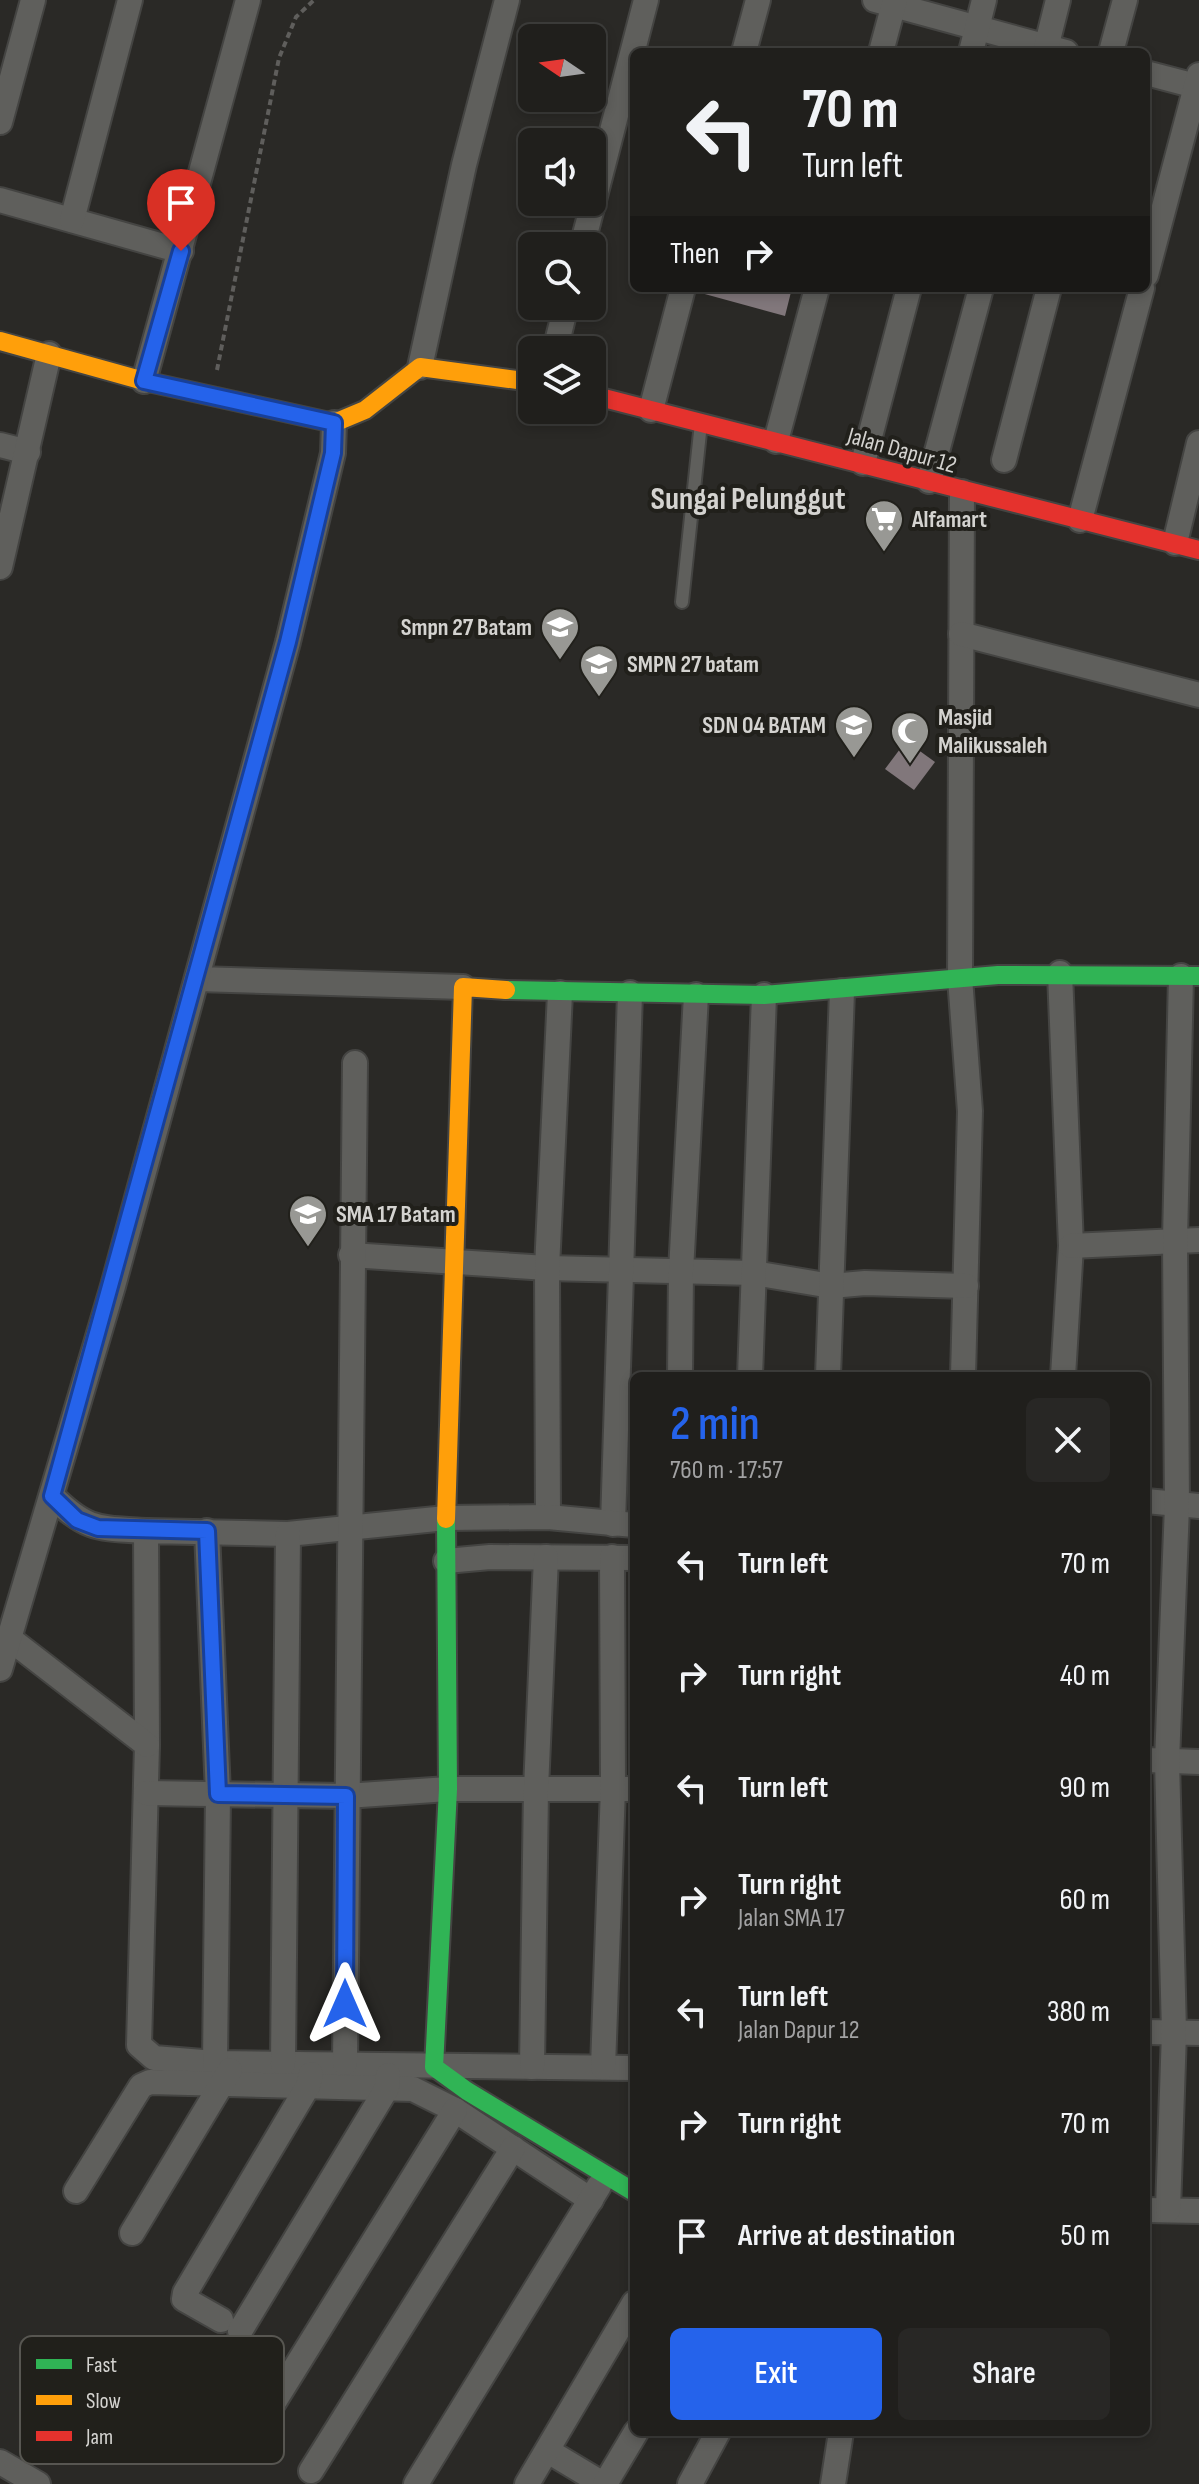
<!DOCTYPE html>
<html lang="en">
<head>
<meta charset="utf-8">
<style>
  body { margin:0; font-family:"Sofia Sans Condensed",sans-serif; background:#282725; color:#f1f3f6; height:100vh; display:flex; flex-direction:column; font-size:30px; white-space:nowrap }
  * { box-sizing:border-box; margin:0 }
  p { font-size:26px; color:#a2a2a3 }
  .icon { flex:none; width:44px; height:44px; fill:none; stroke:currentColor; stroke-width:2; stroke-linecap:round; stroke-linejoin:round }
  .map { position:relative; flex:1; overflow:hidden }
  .sheet { position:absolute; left:630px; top:1372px; width:520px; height:1064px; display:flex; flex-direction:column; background:#201f1c; border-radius:12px; box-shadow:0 4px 12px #0003,0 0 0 2px #3d3d3b }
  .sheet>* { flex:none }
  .top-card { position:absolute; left:630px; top:48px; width:520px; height:244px; border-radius:12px; box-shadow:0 4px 12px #0003,0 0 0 2px #3d3d3b; background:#201f1c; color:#f1f3f6; overflow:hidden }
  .needle { width:52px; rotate:283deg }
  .tools { position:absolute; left:518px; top:24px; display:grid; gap:16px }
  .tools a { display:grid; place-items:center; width:88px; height:88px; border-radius:12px; background:#201f1c; box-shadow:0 4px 12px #0003,0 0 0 2px #3d3d3b; font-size:40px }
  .pin { position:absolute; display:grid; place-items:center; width:68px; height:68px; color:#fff; margin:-82px -34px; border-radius:50% 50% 50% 0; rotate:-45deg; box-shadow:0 0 8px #0007 }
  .pin .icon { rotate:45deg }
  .me { position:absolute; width:88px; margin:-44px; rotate:0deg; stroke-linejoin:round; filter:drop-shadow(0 0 6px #0008) }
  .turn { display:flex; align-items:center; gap:28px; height:168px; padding:0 40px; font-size:36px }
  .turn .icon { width:104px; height:104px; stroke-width:2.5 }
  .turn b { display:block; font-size:56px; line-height:68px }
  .then { display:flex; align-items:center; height:76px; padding:0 40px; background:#0003; gap:16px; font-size:30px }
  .round { display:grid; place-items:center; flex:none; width:84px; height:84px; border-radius:12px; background:#282725 }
  .overview { display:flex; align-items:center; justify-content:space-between; height:136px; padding:0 40px }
  h1 { font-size:48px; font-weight:600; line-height:60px; color:#2563eb }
  .cta { display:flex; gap:16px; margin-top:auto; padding:16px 40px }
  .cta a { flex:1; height:92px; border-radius:12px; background:#2563eb; color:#fff; font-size:32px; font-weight:600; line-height:92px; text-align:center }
  .cta a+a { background:#282725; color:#f1f3f6 }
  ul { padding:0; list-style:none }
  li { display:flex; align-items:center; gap:24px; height:112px; padding:0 40px }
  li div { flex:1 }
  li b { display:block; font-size:30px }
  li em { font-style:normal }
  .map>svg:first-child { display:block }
  .building { fill:#81777b }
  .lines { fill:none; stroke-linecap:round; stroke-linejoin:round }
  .lane-casing { stroke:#444442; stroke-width:16 }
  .street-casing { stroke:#444442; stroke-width:28 }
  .fast-casing { stroke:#444442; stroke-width:22 }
  .slow-casing { stroke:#444442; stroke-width:22 }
  .jam-casing { stroke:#444442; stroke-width:22 }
  .path { stroke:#5f5e5c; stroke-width:4; stroke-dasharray:6 4; stroke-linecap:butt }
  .lane { stroke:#5f5f5c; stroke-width:12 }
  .street { stroke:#5f5f5c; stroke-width:24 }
  .fast { stroke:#30b455; stroke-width:18 }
  .slow { stroke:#ff9f0a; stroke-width:18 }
  .jam { stroke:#e5322d; stroke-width:18 }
  .route-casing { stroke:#184099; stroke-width:20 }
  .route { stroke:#2563eb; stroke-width:14 }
  .labels { text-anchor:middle; stroke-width:8; stroke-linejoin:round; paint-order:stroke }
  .street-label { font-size:24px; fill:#d4d3d0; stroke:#21201b }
  .poi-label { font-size:24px; font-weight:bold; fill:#d4d3d0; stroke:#21201b; text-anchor:start }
  .district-label { font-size:32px; font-weight:bold; fill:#d4d3d0; stroke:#21201b }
  .key { fill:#21201b; stroke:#575651; stroke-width:2 }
  .key-label { font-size:22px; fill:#d4d3d0 }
</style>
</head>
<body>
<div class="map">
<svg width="1199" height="2484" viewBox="0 0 1199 2484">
  <rect width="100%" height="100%" fill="#2a2926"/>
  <g class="building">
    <polygon points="702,288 792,288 785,316 701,293"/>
    <polygon points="906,741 935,762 914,790 885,769"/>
  </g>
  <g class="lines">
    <defs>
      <polyline id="lane" points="682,602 701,423"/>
      <g id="street">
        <polyline points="875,0 1066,52"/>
        <polyline points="744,52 758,0"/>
        <polyline points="881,52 895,0"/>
        <polyline points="971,52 984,0"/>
        <polyline points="1045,52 1058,0"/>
        <polyline points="1111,52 1125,0"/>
        <polyline points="1146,73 1199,87"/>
        <polyline points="0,122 33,0"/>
        <polyline points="0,200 181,251"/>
        <polyline points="72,220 130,0"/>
        <polyline points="582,246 646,0"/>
        <polyline points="1146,275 1199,75"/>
        <polyline points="555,350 566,306"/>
        <polyline points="420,367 464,165 507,0"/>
        <polyline points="144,381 248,0"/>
        <polyline points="651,410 683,288"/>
        <polyline points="776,441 817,288"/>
        <polyline points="0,445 28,452"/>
        <polyline points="1004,460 1049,288"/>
        <polyline points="863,463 909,288"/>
        <polyline points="929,481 981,288"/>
        <polyline points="962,492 960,978 970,1111 963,1376"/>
        <polyline points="1080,520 1142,288"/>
        <polyline points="1175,543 1199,443"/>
        <polyline points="0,567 49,354"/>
        <polyline points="961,634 1199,695"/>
        <polyline points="1060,973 1071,1246 1063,1376"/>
        <polyline points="197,979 463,987"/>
        <polyline points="1071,1246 1199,1240"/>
        <polyline points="351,1255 547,1268 754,1273 831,1286 865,1283 966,1286"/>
        <polyline points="680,1376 681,1271 696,995"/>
        <polyline points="750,1376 764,995"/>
        <polyline points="828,1376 842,991"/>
        <path d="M 52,1496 C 87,1531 99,1528 146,1531"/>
        <polyline points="1146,1501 1199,1506"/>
        <polyline points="548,1517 547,1268 560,993"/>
        <polyline points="613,1524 630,993"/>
        <polyline points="634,1525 548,1517 446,1518 288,1534 146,1531 147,1745 139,2045 154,2058 215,2063 634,2068"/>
        <polyline points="207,1531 218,1794 215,2063"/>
        <polyline points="446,1561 490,1557 634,1558"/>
        <polyline points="10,1639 147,1745"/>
        <polyline points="0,1669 113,1286 288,642 333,453 334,423"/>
        <polyline points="1146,1760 1199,1762"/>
        <polyline points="146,1793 346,1796 448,1789 634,1789"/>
        <polyline points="1146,2032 1199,2033"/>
        <polyline points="345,2063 355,1063"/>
        <polyline points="283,2064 288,1534"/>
        <polyline points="532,2067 536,1789 546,1557"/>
        <polyline points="603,2067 613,1788 612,1557"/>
        <polyline points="76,2191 141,2086 150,2082 413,2089 455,2110 591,2200"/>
        <polyline points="1146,2210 1199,2211"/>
        <polyline points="1168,2210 1174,2032 1167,1761 1177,1506 1175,1240 1181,976"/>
        <polyline points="132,2233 230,2070"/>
        <polyline points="221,2320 184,2299 185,2293 308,2086 311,2074"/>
        <polyline points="240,2331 387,2088 388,2075"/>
        <polyline points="261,2423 455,2110"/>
        <polyline points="548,2451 603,2484"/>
        <polyline points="0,2462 38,2484"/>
        <polyline points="311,2471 513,2148"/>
        <polyline points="416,2484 599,2186"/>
        <polyline points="527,2484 634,2303"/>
        <polyline points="605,2484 636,2432"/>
        <polyline points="690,2484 718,2432"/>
        <polyline points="833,2484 841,2432"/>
      </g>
      <g id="fast">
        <polyline points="506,990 764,995 998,975 1199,976"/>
        <polyline points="446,1519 448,1789 434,2067 467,2091 634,2192"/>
      </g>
      <g id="slow">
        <polyline points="0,341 144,381 334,423 365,410 420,367 532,382"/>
        <polyline points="446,1519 463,987 506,990"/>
      </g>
      <polyline id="jam" points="592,395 1199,550"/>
    </defs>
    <use href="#lane" class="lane-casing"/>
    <use href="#street" class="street-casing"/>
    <use href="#fast" class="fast-casing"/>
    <use href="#slow" class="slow-casing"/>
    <use href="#jam" class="jam-casing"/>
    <polyline class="path" points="217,370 279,58 296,17 314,0"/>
    <use href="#lane" class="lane"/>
    <use href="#street" class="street"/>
    <use href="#fast" class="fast"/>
    <use href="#slow" class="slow"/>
    <use href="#jam" class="jam"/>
  </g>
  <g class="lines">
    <defs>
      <polyline id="route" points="181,251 144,381 334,423 333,453 288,642 52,1496 77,1520 98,1528 207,1531 218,1794 346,1796 345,2004"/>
    </defs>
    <use href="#route" class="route-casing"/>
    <use href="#route" class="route"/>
  </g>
  <defs>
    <symbol id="supermarket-pin" viewBox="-11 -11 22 30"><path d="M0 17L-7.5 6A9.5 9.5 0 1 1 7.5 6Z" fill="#989894" stroke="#21201b"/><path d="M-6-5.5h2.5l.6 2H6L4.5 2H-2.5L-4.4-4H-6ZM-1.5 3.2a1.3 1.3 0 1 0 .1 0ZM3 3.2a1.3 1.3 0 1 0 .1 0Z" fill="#fff"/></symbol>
    <symbol id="school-pin" viewBox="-11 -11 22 30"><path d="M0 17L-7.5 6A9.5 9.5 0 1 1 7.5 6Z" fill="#989894" stroke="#21201b"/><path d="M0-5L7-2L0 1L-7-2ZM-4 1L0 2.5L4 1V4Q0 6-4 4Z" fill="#fff"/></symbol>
    <symbol id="mosque-pin" viewBox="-11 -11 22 30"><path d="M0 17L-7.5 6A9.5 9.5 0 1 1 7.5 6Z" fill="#989894" stroke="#21201b"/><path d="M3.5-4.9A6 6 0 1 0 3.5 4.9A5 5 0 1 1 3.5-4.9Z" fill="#fff"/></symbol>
  </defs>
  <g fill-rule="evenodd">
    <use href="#supermarket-pin" x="862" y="497" width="44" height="60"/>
    <use href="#school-pin" x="538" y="605" width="44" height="60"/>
    <use href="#school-pin" x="577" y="642" width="44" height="60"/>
    <use href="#school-pin" x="832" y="703" width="44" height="60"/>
    <use href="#mosque-pin" x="888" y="709" width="44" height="60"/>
    <use href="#school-pin" x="286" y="1192" width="44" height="60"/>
  </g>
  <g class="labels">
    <g class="street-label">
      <text transform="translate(902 450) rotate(16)" y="8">Jalan Dapur 12</text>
    </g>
    <g class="poi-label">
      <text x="912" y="527">Alfamart</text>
      <text x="532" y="635" text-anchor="end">Smpn 27 Batam</text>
      <text x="627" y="672">SMPN 27 batam</text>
      <text x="938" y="725">Masjid<tspan x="938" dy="28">Malikussaleh</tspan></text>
      <text x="826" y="733" text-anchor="end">SDN 04 BATAM</text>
      <text x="336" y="1222">SMA 17 Batam</text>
    </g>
    <g class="district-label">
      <text x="748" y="509">Sungai Pelunggut</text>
    </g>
  </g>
  <rect x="20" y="2336" width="264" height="128" rx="12" class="key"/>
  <rect x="36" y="2359" width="36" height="10" fill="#30b455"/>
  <rect x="36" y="2395" width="36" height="10" fill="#ff9f0a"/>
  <rect x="36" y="2431" width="36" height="10" fill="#e5322d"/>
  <g class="key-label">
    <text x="86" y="2372">Fast</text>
    <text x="86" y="2408">Slow</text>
    <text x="86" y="2444">Jam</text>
  </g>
</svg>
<div class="tools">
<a><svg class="needle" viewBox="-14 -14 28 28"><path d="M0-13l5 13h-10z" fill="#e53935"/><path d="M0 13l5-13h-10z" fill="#a2a2a3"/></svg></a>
<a><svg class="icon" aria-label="sound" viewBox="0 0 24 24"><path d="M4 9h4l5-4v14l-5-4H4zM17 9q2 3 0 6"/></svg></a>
<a><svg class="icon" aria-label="search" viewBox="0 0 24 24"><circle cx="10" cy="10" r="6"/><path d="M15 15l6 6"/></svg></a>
<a><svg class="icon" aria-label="layers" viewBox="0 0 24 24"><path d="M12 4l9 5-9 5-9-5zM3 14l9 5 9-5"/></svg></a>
</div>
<div class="pin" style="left:181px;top:251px;background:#d93025"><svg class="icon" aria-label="arrive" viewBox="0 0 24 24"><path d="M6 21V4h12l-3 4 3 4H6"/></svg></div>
<svg class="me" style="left:345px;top:2004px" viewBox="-20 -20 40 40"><path d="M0-17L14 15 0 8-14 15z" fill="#2563eb" stroke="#fff" stroke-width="4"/></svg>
<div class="top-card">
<div class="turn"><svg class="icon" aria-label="left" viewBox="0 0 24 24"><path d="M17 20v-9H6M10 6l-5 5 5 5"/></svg><div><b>70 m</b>Turn left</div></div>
<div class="then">Then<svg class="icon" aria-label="right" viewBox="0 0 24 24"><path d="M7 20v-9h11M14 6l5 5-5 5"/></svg></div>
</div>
<section class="sheet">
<div class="overview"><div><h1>2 min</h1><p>760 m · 17:57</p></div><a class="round"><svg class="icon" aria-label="close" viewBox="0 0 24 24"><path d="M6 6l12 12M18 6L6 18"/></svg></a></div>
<ul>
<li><svg class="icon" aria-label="left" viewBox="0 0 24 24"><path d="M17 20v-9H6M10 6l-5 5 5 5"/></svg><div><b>Turn left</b></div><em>70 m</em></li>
<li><svg class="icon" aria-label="right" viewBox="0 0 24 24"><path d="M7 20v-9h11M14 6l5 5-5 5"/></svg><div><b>Turn right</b></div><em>40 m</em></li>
<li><svg class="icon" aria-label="left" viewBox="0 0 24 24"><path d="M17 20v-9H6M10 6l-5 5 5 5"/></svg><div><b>Turn left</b></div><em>90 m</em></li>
<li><svg class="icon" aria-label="right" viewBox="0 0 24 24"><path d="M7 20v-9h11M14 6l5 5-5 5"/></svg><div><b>Turn right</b><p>Jalan SMA 17</p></div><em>60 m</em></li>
<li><svg class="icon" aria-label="left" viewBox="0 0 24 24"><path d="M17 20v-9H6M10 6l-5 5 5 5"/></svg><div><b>Turn left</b><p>Jalan Dapur 12</p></div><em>380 m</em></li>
<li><svg class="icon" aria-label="right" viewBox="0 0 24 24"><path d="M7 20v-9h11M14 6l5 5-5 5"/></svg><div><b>Turn right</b></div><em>70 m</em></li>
<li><svg class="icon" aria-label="arrive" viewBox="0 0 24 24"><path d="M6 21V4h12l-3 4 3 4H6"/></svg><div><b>Arrive at destination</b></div><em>50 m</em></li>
</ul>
<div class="cta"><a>Exit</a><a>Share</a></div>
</section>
</div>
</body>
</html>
